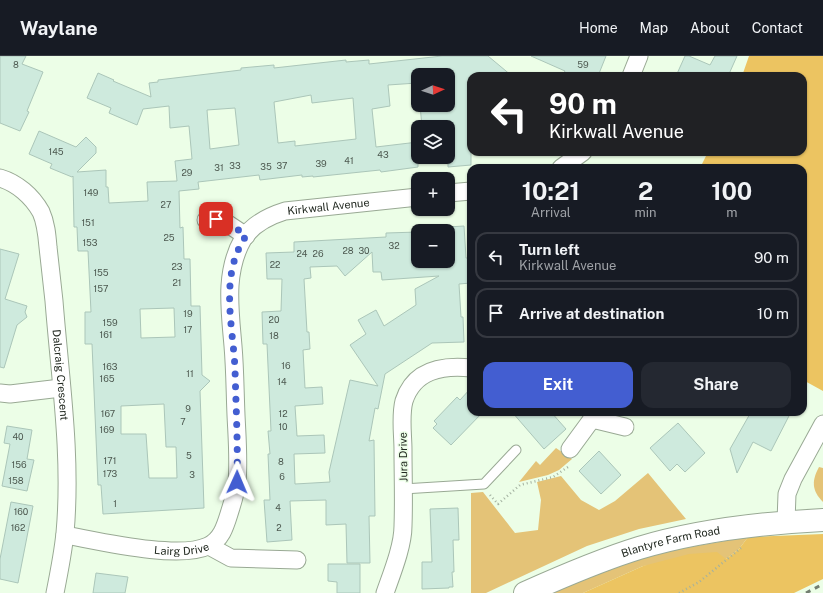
<!DOCTYPE html>
<html lang="en">
<head>
<meta charset="utf-8">
<style>
  body { margin:0; font-family:"Public Sans",sans-serif; background:#242831; color:#f1f3f6; height:100vh; display:flex; flex-direction:column; font-size:15px; white-space:nowrap }
  * { box-sizing:border-box; margin:0 }
  p { font-size:13px; color:#9ea1a6 }
  .icon { flex:none; width:22px; height:22px; fill:none; stroke:currentColor; stroke-width:2; stroke-linecap:round; stroke-linejoin:round }
  .map { position:relative; flex:1; overflow:hidden }
  .details { position:absolute; left:467px; top:108px; width:340px; height:252px; display:flex; flex-direction:column; background:#171b24; border-radius:12px; box-shadow:0 1px 3px #0004 }
  .details>* { flex:none }
  .guide { position:absolute; left:467px; top:16px; width:340px; height:84px; border-radius:12px; box-shadow:0 1px 3px #0004; background:#202124; color:#fff; overflow:hidden }
  .needle { width:26px; rotate:87deg }
  .fabs { position:absolute; left:411px; top:12px; display:grid; gap:8px }
  .fabs a { display:grid; place-items:center; width:44px; height:44px; border-radius:8px; background:#171b24; box-shadow:0 1px 3px #0004; font-size:20px }
  .pin { position:absolute; display:grid; place-items:center; width:34px; height:34px; color:#fff; margin:-17px; border-radius:8px; box-shadow:0 2px 6px #0006 }
  .me { position:absolute; width:44px; margin:-22px; rotate:1deg; stroke-linejoin:round; filter:drop-shadow(0 0 3px #0008) }
  .turn { display:flex; align-items:center; gap:14px; height:84px; padding:0 16px; font-size:18px }
  .turn .icon { width:52px; height:52px; stroke-width:2.5 }
  .turn b { display:block; font-size:28px; line-height:34px }
  .eta { display:flex; justify-content:space-evenly; align-items:center; height:68px; text-align:center }
  .eta b { font-size:24px; font-weight:700; line-height:28px }
  .button { display:flex; gap:8px; margin-top:auto; padding:8px 16px }
  .button a { flex:1; height:46px; border-radius:12px; background:#435ed1; color:#fff; font-size:16px; font-weight:700; line-height:46px; text-align:center }
  .button a+a { background:#242831; color:#f1f3f6 }
  ul { padding:0; list-style:none }
  li { display:flex; align-items:center; gap:12px; height:50px; margin:0 8px 6px; padding:0 8px; border:2px solid #363941; border-radius:12px }
  li div { flex:1 }
  li b { display:block; font-size:15px }
  li em { font-style:normal }
  header { display:flex; align-items:center; gap:24px; box-sizing:border-box; height:56px; padding:0 20px; background:#171b24; border-bottom:1px solid #363941 }
  header strong { font-size:19px }
  nav { display:flex; gap:22px; margin-inline-start:auto; font-size:14px }
  .map>svg:first-child { display:block }
  .green { fill:#e4c377 }
  .forest { fill:#ecc461 }
  .building { fill:#ceeadd; stroke:#abc6b9; fill-rule:evenodd }
  .lines { fill:none; stroke-linecap:round; stroke-linejoin:round }
  .service-casing { stroke:#99a994; stroke-width:11 }
  .minor-casing { stroke:#99a994; stroke-width:19 }
  .secondary-casing { stroke:#99a994; stroke-width:24 }
  .path { stroke:#a3b1a0; stroke-width:2.5; stroke-dasharray:1 3; stroke-linecap:butt }
  .service { stroke:#fff; stroke-width:9 }
  .minor { stroke:#fff; stroke-width:17 }
  .secondary { stroke:#fff; stroke-width:22 }
  .rail { stroke:#737f71; stroke-width:3; stroke-dasharray:5 5; stroke-linecap:butt }
  .route { stroke:#435ed1; stroke-width:7; stroke-dasharray:0 12.6 }
  .labels { text-anchor:middle; stroke-width:3; stroke-linejoin:round; paint-order:stroke }
  .number-label { font-size:9px; fill:#4d5950 }
  .street-label { font-size:11px; fill:#222921; stroke:#ecfee7 }
</style>
</head>
<body>
<header>
<strong>Waylane</strong>
<nav><a>Home</a><a>Map</a><a>About</a><a>Contact</a></nav>
</header>
<div class="map">
<svg width="823" height="537" viewBox="0 0 823 537">
  <rect width="100%" height="100%" fill="#ecfee7"/>
  <g class="green">
    <polygon points="556,392 572,403 559,414 548,419 519,426 536,405 540,409"/>
    <path d="M 819,411 L 823,412 L 823,446 C 811,434 812,424 819,411 Z"/>
    <polygon points="648,417 686,463 639,473 587,490 486,537 471,537 471,437 483,436 515,477 538,474 541,444 537,426 561,420 581,444 599,454 615,445"/>
    <path d="M 748,481 L 739,493 L 726,503 L 643,510 L 583,537 L 552,537 C 582,524 612,511 643,502 C 678,492 713,487 748,481 Z"/>
  </g>
  <g class="forest">
    <polygon points="749,0 823,0 823,335 803,324 803,112 700,112 708,96 803,96 803,20 742,20"/>
    <polygon points="823,478 823,523 794,537 583,537 643,510 689,498 717,496 726,503 739,493 748,481"/>
  </g>
  <g class="building">
    <polygon points="0,0 26,0 22,8 43,16 27,55 29,56 20,75 0,67"/>
    <path d="M 442,0 L 488,0 L 512,20 L 471,20 L 471,44 L 468,44 L 471,65 L 471,109 L 448,111 L 448,71 L 422,71 L 420,49 L 448,49 L 448,19 L 416,19 L 417,27 L 388,29 L 390,50 L 372,53 L 376,91 L 418,86 L 418,111 L 381,116 L 380,114 L 313,121 L 313,120 L 302,121 L 302,119 L 260,124 L 259,119 L 198,126 L 199,133 L 179,135 L 180,172 L 183,171 L 184,203 L 190,203 L 191,250 L 200,250 L 202,319 L 210,325 L 200,335 L 204,452 L 103,458 L 101,429 L 98,429 L 92,288 L 85,288 L 85,256 L 91,256 L 88,195 L 78,195 L 77,171 L 74,171 L 73,120 L 72,121 L 50,112 L 52,108 L 29,98 L 39,75 L 76,91 L 86,81 L 96,91 L 96,97 L 77,116 L 106,114 L 106,131 L 108,131 L 109,147 L 148,145 L 147,126 L 177,125 L 175,105 L 192,103 L 189,70 L 170,72 L 169,50 L 143,53 L 137,69 L 109,57 L 111,52 L 87,42 L 98,17 L 114,24 L 113,25 L 151,41 L 149,27 L 158,26 L 158,24 L 241,14 L 241,12 L 274,9 L 274,12 L 346,4 L 346,6 L 369,4 L 369,8 ZM 311,39 L 312,47 L 353,42 L 356,83 L 295,90 L 295,85 L 278,87 L 274,46 ZM 235,52 L 239,89 L 210,93 L 207,54 ZM 174,252 L 175,281 L 141,282 L 140,253 ZM 164,348 L 166,391 L 176,391 L 177,422 L 149,422 L 146,378 L 121,378 L 121,350 Z"/>
    <polygon points="531,0 606,0 598,20 562,20 565,15"/>
    <polygon points="685,0 689,0 710,9 715,0 737,0 729,18 735,20 676,20"/>
    <path d="M 464,170 L 466,202 L 471,202 L 471,227 L 459,228 L 461,261 L 463,261 L 464,286 L 432,287 L 385,318 L 378,353 L 375,352 L 369,385 L 374,384 L 375,460 L 369,460 L 370,507 L 347,507 L 346,468 L 326,469 L 326,444 L 290,445 L 292,484 L 267,486 L 264,444 L 270,444 L 268,398 L 270,398 L 268,375 L 271,375 L 267,288 L 263,288 L 262,256 L 281,255 L 282,223 L 267,223 L 266,197 L 294,196 L 294,186 L 386,181 L 386,177 L 418,176 L 418,205 L 448,205 L 448,171 ZM 372,196 L 373,216 L 381,216 L 382,224 L 439,220 L 415,233 L 416,249 L 384,270 L 376,254 L 358,264 L 366,278 L 350,289 L 378,330 L 350,324 L 329,416 L 330,426 L 295,428 L 294,398 L 325,397 L 324,379 L 297,380 L 295,350 L 323,348 L 322,331 L 305,332 L 303,294 L 310,293 L 309,276 L 307,276 L 304,223 L 311,222 L 310,211 L 337,210 L 345,220 Z"/>
    <polygon points="0,193 19,198 5,243 27,250 25,256 27,261 17,269 4,312 0,311"/>
    <polygon points="471,332 471,356 483,356 451,389 433,372 437,368 434,365 457,341 460,344"/>
    <polygon points="512,356 551,356 566,373 544,393"/>
    <polygon points="751,356 791,356 771,395 753,386 737,417 730,393"/>
    <polygon points="678,367 705,397 685,416 677,408 670,415 650,392"/>
    <polygon points="7,370 32,374 27,403 34,404 27,435 2,430 10,388 4,387"/>
    <polygon points="599,395 621,419 601,438 579,415"/>
    <polygon points="11,446 33,450 18,527 0,523 0,503"/>
    <polygon points="458,452 459,484 453,484 454,516 452,516 453,531 449,531 449,532 422,533 422,506 432,506 430,453"/>
    <polygon points="328,508 360,508 360,537 337,537 337,526 328,525"/>
    <polygon points="96,517 128,521 125,537 93,537"/>
  </g>
  <g class="lines">
    <defs>
      <polyline id="service" points="403,433 484,428 516,394"/>
      <g id="minor">
        <polyline points="631,20 639,0"/>
        <polyline points="561,112 583,96"/>
        <path id="s1" d="M 0,122 C 17,127 32,140 41,156 C 46,167 47,179 48,191 C 50,209 52,227 54,245 C 60,322 72,400 65,477 C 63,497 59,517 55,537"/>
        <polyline points="448,137 471,135"/>
        <polyline points="206,164 222,164 246,180"/>
        <polyline points="0,337 10,338 61,332"/>
        <polyline points="570,393 592,363 625,371"/>
        <polyline points="786,466 787,438 793,423 823,368"/>
        <path id="s2" d="M 65,479 C 99,485 178,504 208,490 C 221,484 225,471 229,458 C 232,448 236,437 237,426 C 239,404 237,381 236,359 C 235,336 235,313 233,290 C 230,254 224,216 243,183 C 252,169 269,160 285,155 L 418,141"/>
        <polyline points="209,490 231,502 297,504"/>
        <path d="M 385,537 C 392,517 403,490 403,470 C 404,444 403,419 403,394 C 403,379 400,360 404,345 C 414,314 442,309 471,312"/>
      </g>
      <g id="secondary">
        <path id="s3" d="M 525,537 C 563,520 600,504 639,492 C 699,474 761,467 823,464"/>
      </g>
    </defs>
    <use href="#service" class="service-casing"/>
    <use href="#minor" class="minor-casing"/>
    <use href="#secondary" class="secondary-casing"/>
    <g class="path">
      <polyline points="490,439 498,448 520,429 553,421 568,411"/>
      <polyline points="679,537 699,526 741,492"/>
    </g>
    <use href="#service" class="service"/>
    <use href="#minor" class="minor"/>
    <use href="#secondary" class="secondary"/>
    <polyline class="rail" points="806,537 823,528"/>
  </g>
  <g class="lines">
    <path class="route" d="M 216,163 C 228,164 237,173 246,180 C 219,219 233,269 235,313 C 236,351 238,389 237,426"/>
  </g>
  <g class="labels">
    <g class="number-label">
      <text x="16" y="12">8</text>
      <text x="583" y="12">59</text>
      <text x="56" y="99">145</text>
      <text x="383" y="102">43</text>
      <text x="349" y="108">41</text>
      <text x="321" y="111">39</text>
      <text x="235" y="113">33</text>
      <text x="282" y="113">37</text>
      <text x="266" y="114">35</text>
      <text x="219" y="115">31</text>
      <text x="187" y="120">29</text>
      <text x="91" y="140">149</text>
      <text x="166" y="152">27</text>
      <text x="88" y="170">151</text>
      <text x="169" y="185">25</text>
      <text x="90" y="190">153</text>
      <text x="394" y="193">32</text>
      <text x="348" y="198">28</text>
      <text x="364" y="198">30</text>
      <text x="302" y="201">24</text>
      <text x="318" y="201">26</text>
      <text x="275" y="212">22</text>
      <text x="177" y="214">23</text>
      <text x="101" y="220">155</text>
      <text x="177" y="230">21</text>
      <text x="101" y="236">157</text>
      <text x="188" y="261">19</text>
      <text x="274" y="267">20</text>
      <text x="110" y="270">159</text>
      <text x="188" y="277">17</text>
      <text x="106" y="282">161</text>
      <text x="274" y="283">18</text>
      <text x="286" y="313">16</text>
      <text x="110" y="314">163</text>
      <text x="190" y="321">11</text>
      <text x="107" y="326">165</text>
      <text x="282" y="329">14</text>
      <text x="188" y="356">9</text>
      <text x="108" y="361">167</text>
      <text x="283" y="361">12</text>
      <text x="183" y="369">7</text>
      <text x="283" y="374">10</text>
      <text x="107" y="377">169</text>
      <text x="18" y="384">40</text>
      <text x="189" y="403">5</text>
      <text x="110" y="408">171</text>
      <text x="281" y="409">8</text>
      <text x="19" y="412">156</text>
      <text x="110" y="421">173</text>
      <text x="192" y="422">3</text>
      <text x="282" y="424">6</text>
      <text x="16" y="428">158</text>
      <text x="115" y="451">1</text>
      <text x="278" y="455">4</text>
      <text x="21" y="459">160</text>
      <text x="18" y="475">162</text>
      <text x="279" y="475">2</text>
    </g>
    <g class="street-label">
      <text dy="4" stroke="none"><textPath href="#s2" startOffset="558">Kirkwall Avenue</textPath></text>
      <text dy="4" stroke="none"><textPath href="#s1" startOffset="219">Dalcraig Crescent</textPath></text>
      <text transform="translate(403 401) rotate(-91)" y="4">Jura Drive</text>
      <text dy="4" stroke="none"><textPath href="#s3" startOffset="155">Blantyre Farm Road</textPath></text>
      <text dy="4" stroke="none"><textPath href="#s2" startOffset="118">Lairg Drive</textPath></text>
    </g>
  </g>
</svg>
<div class="fabs">
<a><svg class="needle" viewBox="-14 -14 28 28"><path d="M0-13l5 13h-10z" fill="#e53935"/><path d="M0 13l5-13h-10z" fill="#9ea1a6"/></svg></a>
<a><svg class="icon" aria-label="layers" viewBox="0 0 24 24"><path d="M12 4l9 5-9 5-9-5zM3 14l9 5 9-5"/></svg></a>
<a>+</a>
<a>−</a>
</div>
<div class="pin" style="left:216px;top:163px;background:#d93025"><svg class="icon" aria-label="arrive" viewBox="0 0 24 24"><path d="M6 21V4h12l-3 4 3 4H6"/></svg></div>
<svg class="me" style="left:237px;top:426px" viewBox="-20 -20 40 40"><path d="M0-17L14 15 0 8-14 15z" fill="#435ed1" stroke="#fff" stroke-width="4"/></svg>
<div class="guide">
<div class="turn"><svg class="icon" aria-label="left" viewBox="0 0 24 24"><path d="M17 20v-9H6M10 6l-5 5 5 5"/></svg><div><b>90 m</b>Kirkwall Avenue</div></div>
</div>
<section class="details">
<div class="eta">
<div><b>10:21</b><p>Arrival</p></div>
<div><b>2</b><p>min</p></div>
<div><b>100</b><p>m</p></div>
</div>
<ul>
<li><svg class="icon" aria-label="left" viewBox="0 0 24 24"><path d="M17 20v-9H6M10 6l-5 5 5 5"/></svg><div><b>Turn left</b><p>Kirkwall Avenue</p></div><em>90 m</em></li>
<li><svg class="icon" aria-label="arrive" viewBox="0 0 24 24"><path d="M6 21V4h12l-3 4 3 4H6"/></svg><div><b>Arrive at destination</b></div><em>10 m</em></li>
</ul>
<div class="button"><a>Exit</a><a>Share</a></div>
</section>
</div>
</body>
</html>
